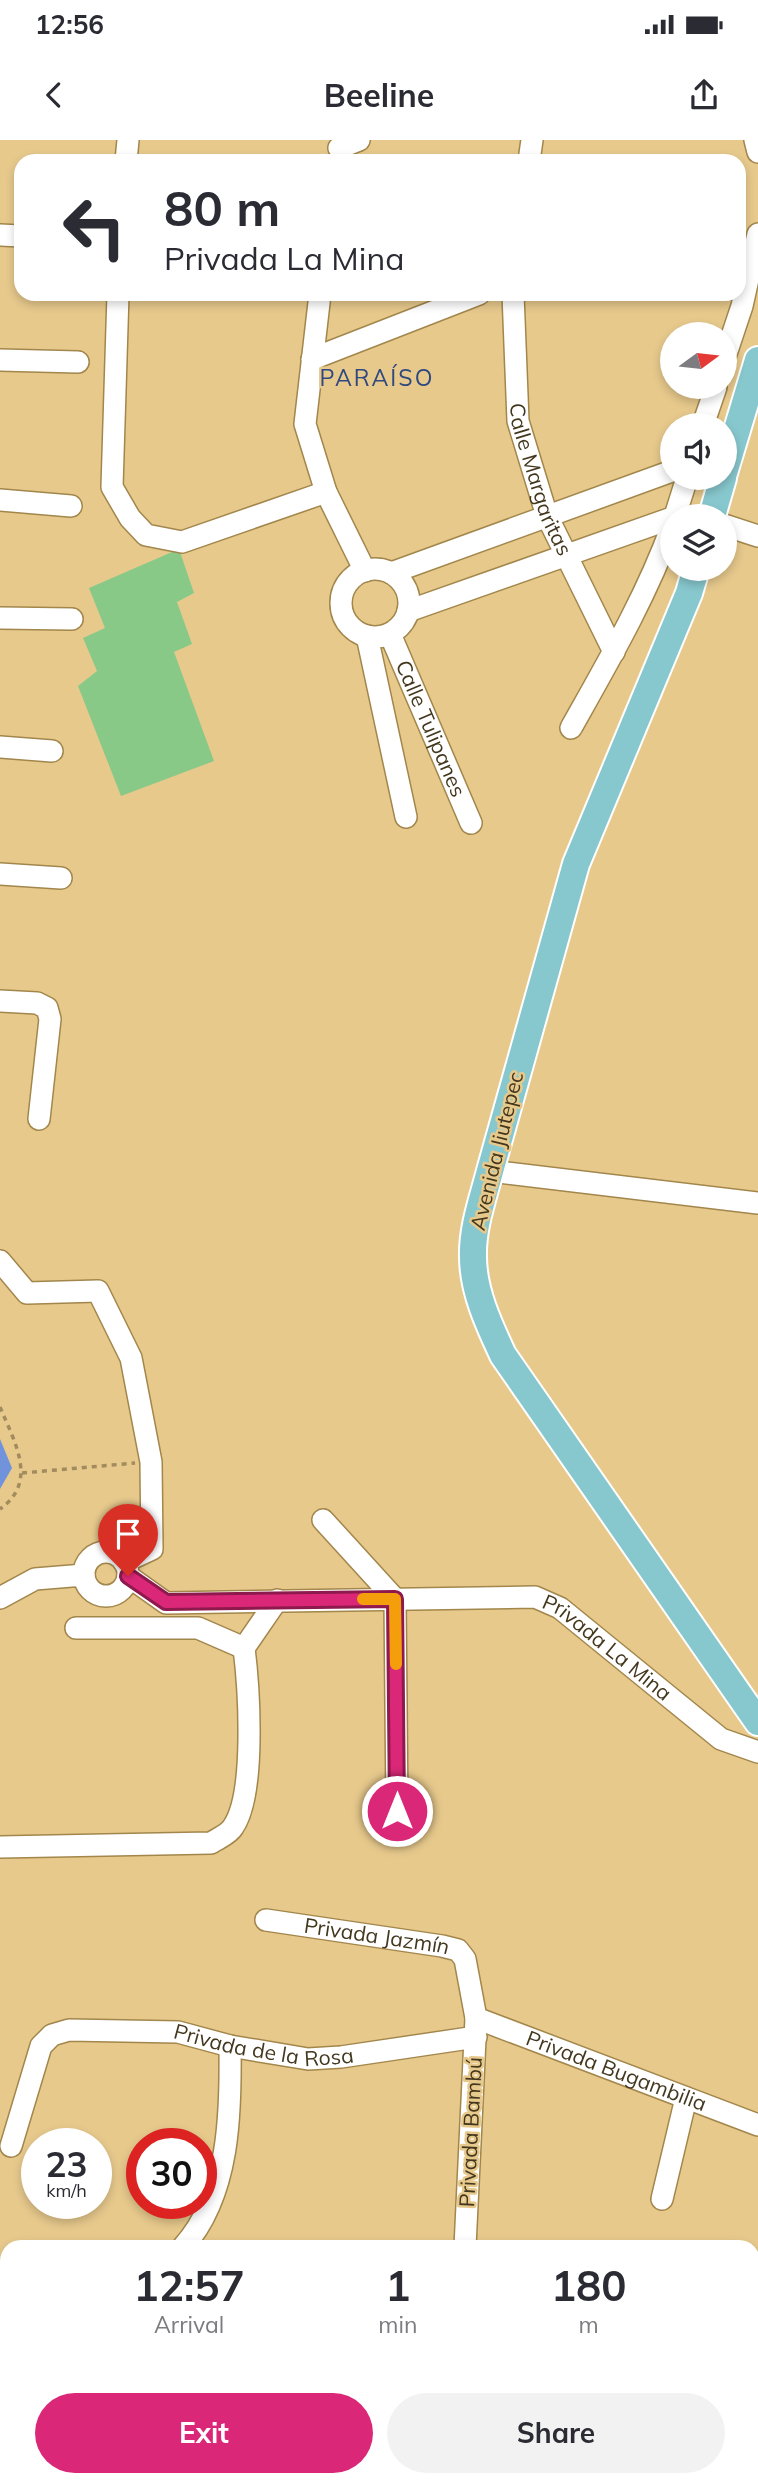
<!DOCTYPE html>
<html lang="en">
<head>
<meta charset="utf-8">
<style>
  body { margin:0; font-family:Mulish,sans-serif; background:#f2f2f3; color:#2b2b33; height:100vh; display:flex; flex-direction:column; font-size:26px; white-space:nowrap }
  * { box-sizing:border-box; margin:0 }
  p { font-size:23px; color:#7c7c81 }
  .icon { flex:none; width:38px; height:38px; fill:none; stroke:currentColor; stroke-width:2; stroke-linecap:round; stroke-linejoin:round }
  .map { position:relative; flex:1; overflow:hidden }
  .details { position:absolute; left:0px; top:2100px; width:760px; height:247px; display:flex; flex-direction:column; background:#fff; border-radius:21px 21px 0 0; box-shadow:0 4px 10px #0003 }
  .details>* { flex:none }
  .top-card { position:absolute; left:14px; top:14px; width:732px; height:147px; border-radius:21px; box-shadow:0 4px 10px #0003; background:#fff; color:#2b2b33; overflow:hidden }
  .needle { width:46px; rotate:75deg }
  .tools { position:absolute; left:660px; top:182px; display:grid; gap:14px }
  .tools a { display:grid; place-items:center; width:77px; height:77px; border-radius:50%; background:#fff; box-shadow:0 4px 10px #0003; font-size:35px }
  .speed { position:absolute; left:21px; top:1988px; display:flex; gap:14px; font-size:35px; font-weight:700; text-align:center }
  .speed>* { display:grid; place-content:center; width:91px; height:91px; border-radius:50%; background:#fff; box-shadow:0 4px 10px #0003; line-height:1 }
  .speed small { font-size:18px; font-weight:400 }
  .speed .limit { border:10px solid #d22; background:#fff; color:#111 }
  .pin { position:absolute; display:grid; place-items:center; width:60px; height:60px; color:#fff; margin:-72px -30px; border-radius:50% 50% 50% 0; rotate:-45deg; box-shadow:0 0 7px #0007 }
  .pin .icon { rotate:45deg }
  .me { position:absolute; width:77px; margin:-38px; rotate:0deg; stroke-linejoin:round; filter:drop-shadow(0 0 5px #0008) }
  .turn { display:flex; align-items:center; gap:24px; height:147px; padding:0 35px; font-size:32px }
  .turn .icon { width:91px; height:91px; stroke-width:2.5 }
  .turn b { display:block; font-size:49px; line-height:60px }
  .eta { display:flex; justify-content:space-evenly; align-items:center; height:119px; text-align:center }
  .eta b { font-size:42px; font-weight:700; line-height:49px }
  .primary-button { display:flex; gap:14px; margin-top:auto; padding:14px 35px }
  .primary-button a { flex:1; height:80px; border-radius:42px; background:#db2777; color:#fff; font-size:28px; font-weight:700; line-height:80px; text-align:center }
  .primary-button a+a { background:#f2f2f3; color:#2b2b33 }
  .status { display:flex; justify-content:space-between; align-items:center; height:49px; padding:0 35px; background:#fff; direction:ltr }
  .status svg { height:19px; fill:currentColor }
  header { display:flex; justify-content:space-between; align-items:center; height:91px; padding:0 35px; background:#fff; font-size:32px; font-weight:700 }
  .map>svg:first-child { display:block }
  .green { fill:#88c988 }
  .water { fill:#7193db }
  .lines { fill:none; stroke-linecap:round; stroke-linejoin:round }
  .minor-casing { stroke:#a2864b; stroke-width:24 }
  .major-casing { stroke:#fff; stroke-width:30 }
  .path { stroke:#a28b5d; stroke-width:3.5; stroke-dasharray:5 5; stroke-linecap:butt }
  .minor { stroke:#fff; stroke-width:21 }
  .major { stroke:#87c8ce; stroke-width:26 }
  .route-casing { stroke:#8e194d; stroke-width:18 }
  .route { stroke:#db2777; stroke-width:12 }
  .slow { stroke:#f59e0b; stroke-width:12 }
  .labels { text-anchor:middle; stroke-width:5; stroke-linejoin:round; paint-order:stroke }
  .street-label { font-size:21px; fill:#43371e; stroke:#e7c98c }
  .neighbourhood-label { font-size:23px; letter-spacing:2px; fill:#2f4880; stroke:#e7c98c }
</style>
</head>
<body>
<div class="status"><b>12:56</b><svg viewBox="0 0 49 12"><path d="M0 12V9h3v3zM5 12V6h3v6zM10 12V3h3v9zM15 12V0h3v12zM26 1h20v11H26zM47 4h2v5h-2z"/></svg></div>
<header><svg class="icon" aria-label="back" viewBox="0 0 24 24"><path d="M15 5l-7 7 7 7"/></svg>Beeline<svg class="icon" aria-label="share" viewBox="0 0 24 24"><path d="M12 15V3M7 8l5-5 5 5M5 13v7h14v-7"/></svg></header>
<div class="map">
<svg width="758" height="2346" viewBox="0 0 758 2346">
  <rect width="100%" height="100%" fill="#e7c98c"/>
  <polygon class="green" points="179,409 194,453 177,462 192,504 174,512 214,621 121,656 78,546 97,531 83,498 105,488 89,448"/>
  <polygon class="water" points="0,1299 12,1328 0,1349"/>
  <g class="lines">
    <defs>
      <g id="minor">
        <polyline points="755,0 758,12"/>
        <polyline points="339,8 359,0"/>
        <polyline points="126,21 128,0"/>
        <polyline points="529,21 532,0"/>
        <polyline points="0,95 21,96"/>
        <polyline points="118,154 112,347 130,378 146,395 182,402 326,352"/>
        <polyline points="320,154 305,284 326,352 365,431"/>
        <path id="s1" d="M 513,154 L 518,281 L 547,376 L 614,512"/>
        <polyline points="312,219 479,154"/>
        <polyline points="0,220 78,222"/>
        <polyline points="724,220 742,166 758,94"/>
        <polyline points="703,285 716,247"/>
        <polyline points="0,360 71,366"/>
        <polyline points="675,376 687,338"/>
        <polyline points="724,385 758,396"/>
        <circle cx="375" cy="463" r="34"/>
        <polyline points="391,433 672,331"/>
        <polyline points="408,471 672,378"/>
        <polyline points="0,478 72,479"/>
        <path id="s2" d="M 390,494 L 471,683"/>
        <polyline points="367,496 406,677"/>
        <path d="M 571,588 C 608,522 646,457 672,386"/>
        <polyline points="0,607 52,611"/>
        <polyline points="0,734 61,738"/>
        <polyline points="0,861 37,863 47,868 50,879 39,979"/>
        <polyline points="490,1031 758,1063"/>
        <polyline points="0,1121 27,1153 98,1151 131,1218 151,1322 152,1409 124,1422"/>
        <polyline points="323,1380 395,1459 397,1671"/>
        <circle cx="106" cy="1434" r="22"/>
        <path id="s3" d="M 128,1436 L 166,1463 L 535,1457 L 560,1468 L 721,1599 L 758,1612"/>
        <polyline points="0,1458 35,1439 84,1435"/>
        <polyline points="76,1488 198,1488 244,1508"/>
        <path d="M 0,1707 L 211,1703 C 217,1699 229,1694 233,1687 C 256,1654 249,1548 244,1508 L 277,1460"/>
        <path id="s4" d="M 266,1780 L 442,1806 L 458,1810 L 465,1819 L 476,1878 L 465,2107"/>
        <path id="s5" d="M 476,1878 L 758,1985"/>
        <path id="s6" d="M 11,2006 L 41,1906 L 52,1895 L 69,1890 L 178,1892 L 230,1906 L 308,1919 L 341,1917 L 476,1897"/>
        <polyline points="662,2059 686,1958"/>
        <path d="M 183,2107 C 230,2055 231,1972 230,1906"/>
        <polyline points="0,2214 7,2210"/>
        <polyline points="284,2340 293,2346"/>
        <polyline points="399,2340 413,2346"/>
        <polyline points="170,2346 190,2340"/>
        <polyline points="345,2346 349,2340"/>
      </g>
      <g id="major">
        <polyline points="724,333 758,220"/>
        <polyline points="712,376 723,338"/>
        <path d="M 696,429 L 689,453 L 576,724 L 490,1031 C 483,1058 472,1088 473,1117 C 473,1151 489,1185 503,1215 L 758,1582"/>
        <polyline points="752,2339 758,2332"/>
      </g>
    </defs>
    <use href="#minor" class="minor-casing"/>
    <use href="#major" class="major-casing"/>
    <g class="path">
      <path d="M 0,1267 C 14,1301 39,1342 0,1369"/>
      <polyline points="22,1333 135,1323"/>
    </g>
    <use href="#minor" class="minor"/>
    <use href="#major" class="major"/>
  </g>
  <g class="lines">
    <defs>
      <polyline id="route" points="128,1436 166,1462 395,1459 397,1671"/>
    </defs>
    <use href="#route" class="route-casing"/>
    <use href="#route" class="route"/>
    <polyline class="slow" points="363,1459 395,1459 396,1524"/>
  </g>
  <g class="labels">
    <g class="street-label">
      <text dy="7" stroke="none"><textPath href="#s1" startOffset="189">Calle Margaritas</textPath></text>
      <text dy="7" stroke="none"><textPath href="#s2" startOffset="103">Calle Tulipanes</textPath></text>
      <text transform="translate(497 1011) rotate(-76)" y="7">Avenida Jiutepec</text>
      <text dy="7" stroke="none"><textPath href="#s3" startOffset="504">Privada La Mina</textPath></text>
      <text dy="7" stroke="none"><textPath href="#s4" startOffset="112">Privada Jazmín</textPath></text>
      <text dy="7" stroke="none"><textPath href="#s6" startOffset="334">Privada de la Rosa</textPath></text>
      <text dy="7" stroke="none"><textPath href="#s5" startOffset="150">Privada Bugambilia</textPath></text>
      <text transform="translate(471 1992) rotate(-87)" y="7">Privada Bambú</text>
    </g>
    <g class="neighbourhood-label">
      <text x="377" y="246">PARAÍSO</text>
    </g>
  </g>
</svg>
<div class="tools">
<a><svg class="needle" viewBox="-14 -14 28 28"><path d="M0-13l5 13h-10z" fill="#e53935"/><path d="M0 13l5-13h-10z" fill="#7c7c81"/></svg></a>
<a><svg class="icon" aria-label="sound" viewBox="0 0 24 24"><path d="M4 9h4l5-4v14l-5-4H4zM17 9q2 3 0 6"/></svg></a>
<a><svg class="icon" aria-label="layers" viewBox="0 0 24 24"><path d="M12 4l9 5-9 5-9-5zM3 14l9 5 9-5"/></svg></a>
</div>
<div class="speed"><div>23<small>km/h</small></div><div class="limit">30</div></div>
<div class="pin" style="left:128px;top:1436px;background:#d93025"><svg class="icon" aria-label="arrive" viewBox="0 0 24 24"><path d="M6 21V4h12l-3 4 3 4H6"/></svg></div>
<svg class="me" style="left:397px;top:1671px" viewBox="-20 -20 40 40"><circle r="17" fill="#db2777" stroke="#fff" stroke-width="3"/><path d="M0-11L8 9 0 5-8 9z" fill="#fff"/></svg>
<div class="top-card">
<div class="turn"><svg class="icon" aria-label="left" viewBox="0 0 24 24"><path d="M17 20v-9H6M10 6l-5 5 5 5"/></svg><div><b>80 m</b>Privada La Mina</div></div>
</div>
<section class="details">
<div class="eta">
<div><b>12:57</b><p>Arrival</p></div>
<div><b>1</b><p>min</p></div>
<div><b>180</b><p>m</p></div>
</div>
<div class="primary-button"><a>Exit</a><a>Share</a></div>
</section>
</div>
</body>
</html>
